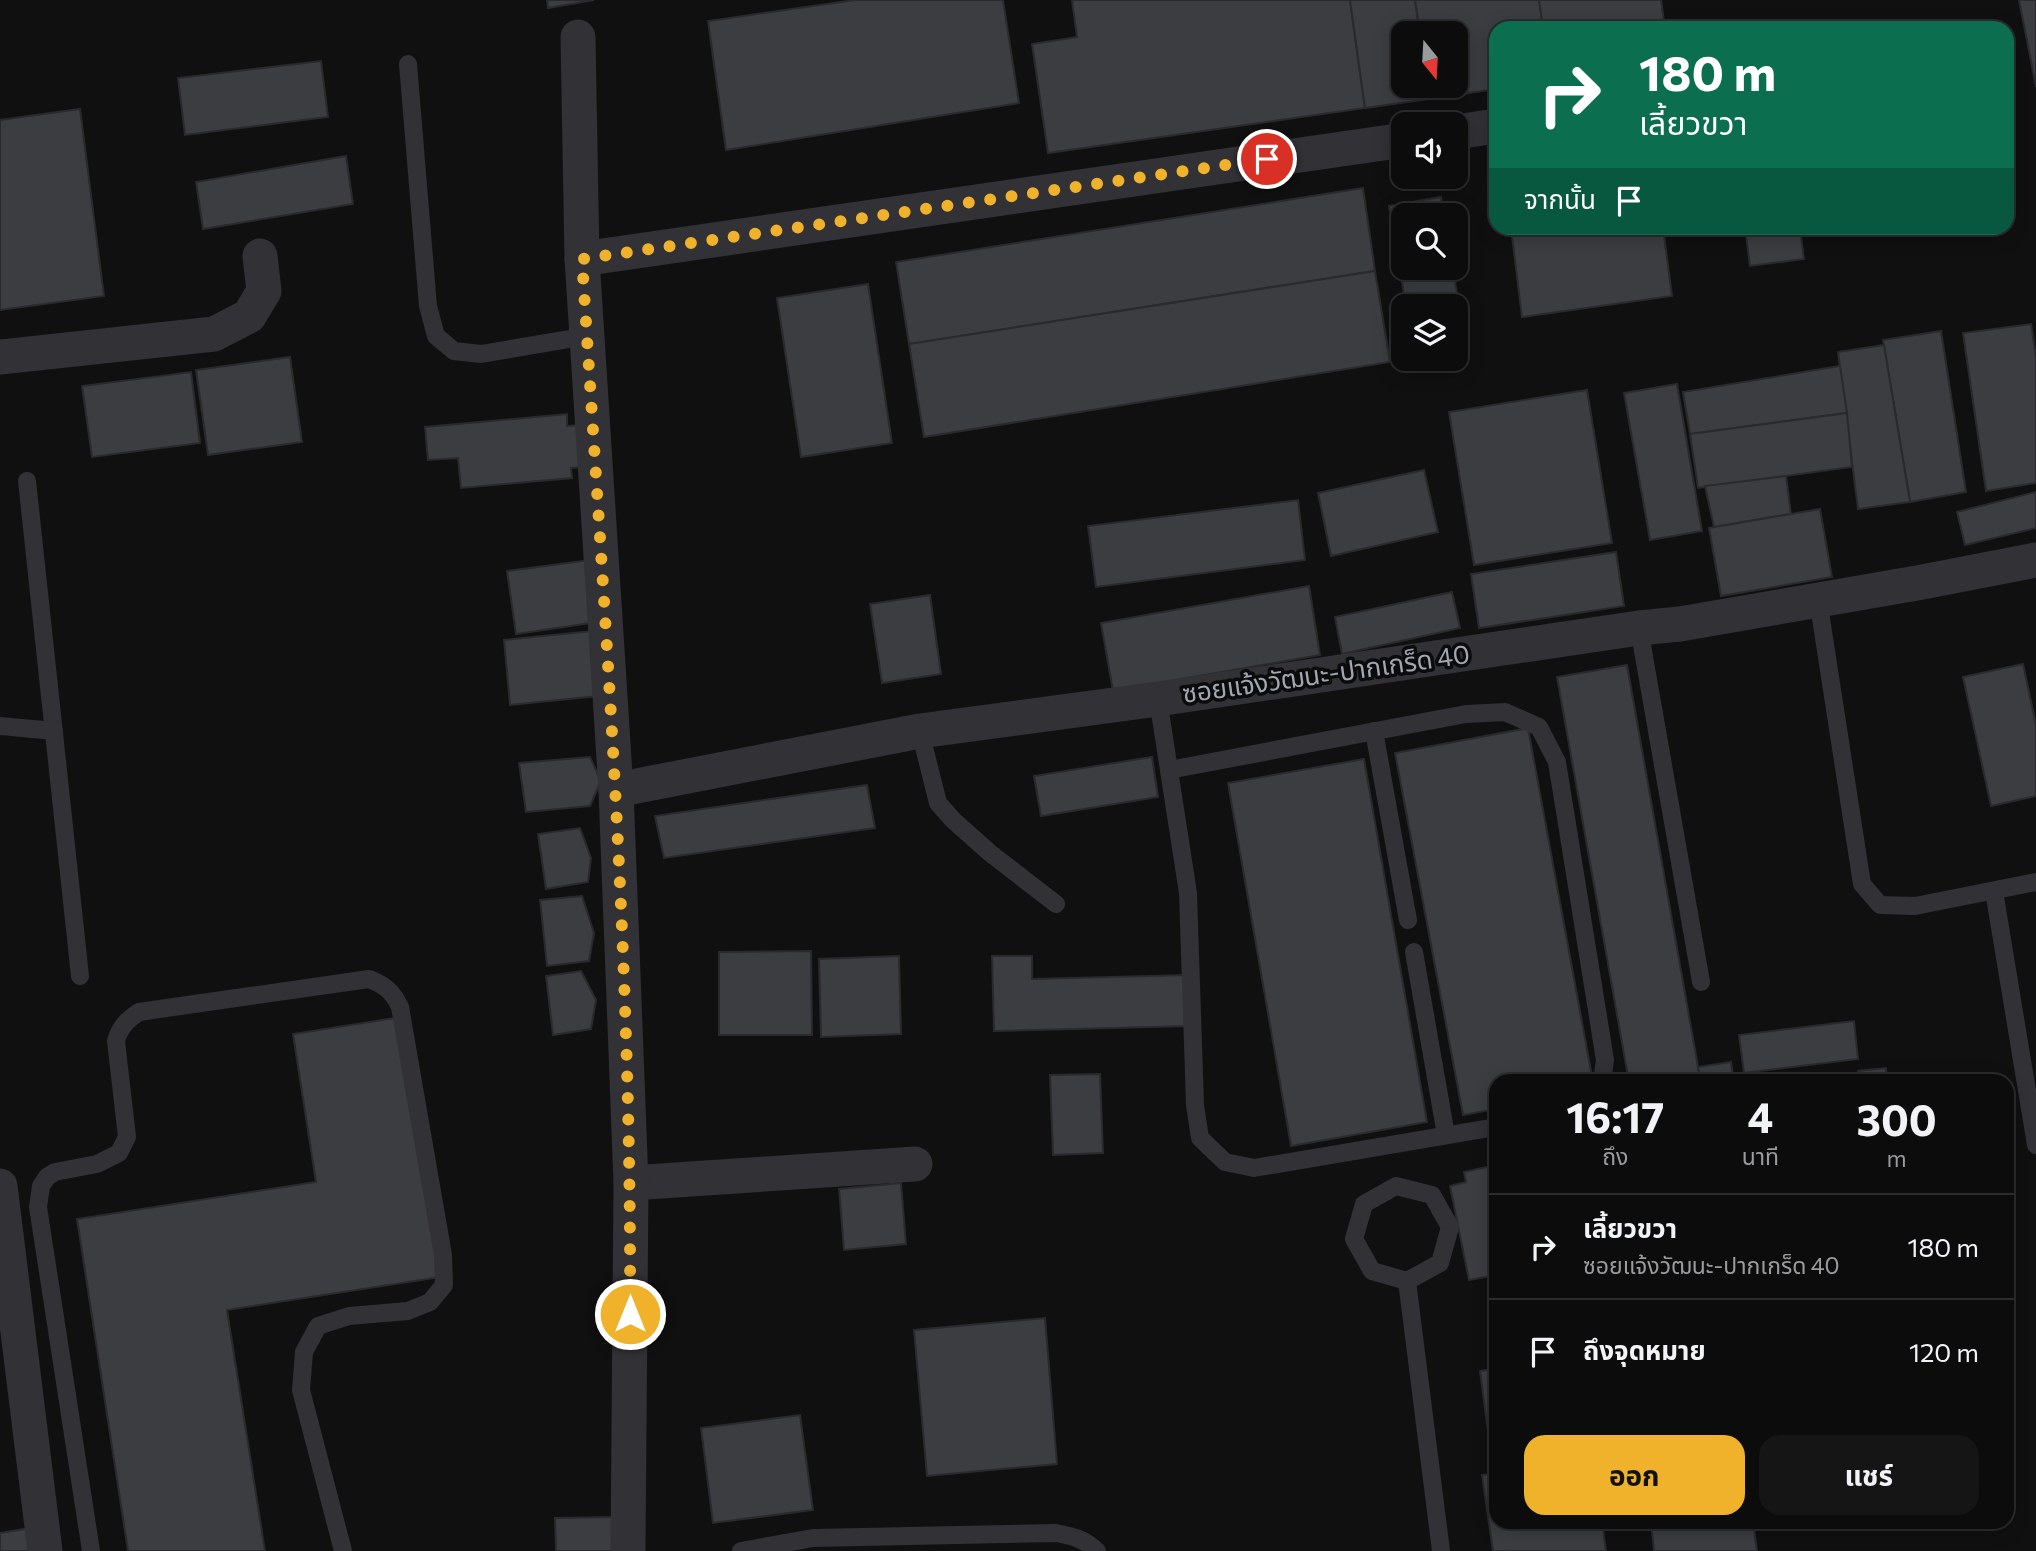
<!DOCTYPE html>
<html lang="th">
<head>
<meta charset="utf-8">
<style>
  body { margin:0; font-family:Commissioner,"Noto Sans Thai",sans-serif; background:#151516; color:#f1f3f6; height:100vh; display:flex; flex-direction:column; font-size:26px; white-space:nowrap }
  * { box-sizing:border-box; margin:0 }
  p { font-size:23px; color:#9a9b9d }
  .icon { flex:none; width:38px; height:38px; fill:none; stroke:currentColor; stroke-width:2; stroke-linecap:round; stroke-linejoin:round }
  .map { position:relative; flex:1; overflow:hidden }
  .side { position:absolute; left:1489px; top:1074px; width:525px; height:455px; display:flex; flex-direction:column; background:#0c0c0d; border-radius:21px; box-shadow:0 4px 18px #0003,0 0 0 2px #2c2c2e }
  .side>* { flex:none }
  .banner { position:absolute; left:1489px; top:21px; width:525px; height:214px; border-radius:21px; box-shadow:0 4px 18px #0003,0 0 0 2px #2c2c2e; background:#0b6e4f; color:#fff; overflow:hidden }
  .needle { width:46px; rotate:162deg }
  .fabs { position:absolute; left:1391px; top:21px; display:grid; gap:14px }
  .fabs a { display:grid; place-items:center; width:77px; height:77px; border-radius:14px; background:#0c0c0d; box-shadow:0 4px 18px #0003,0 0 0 2px #2c2c2e; font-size:35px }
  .pin { position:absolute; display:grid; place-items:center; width:60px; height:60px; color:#fff; margin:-30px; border:4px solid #fff; border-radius:50%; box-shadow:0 2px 7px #0007 }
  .me { position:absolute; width:77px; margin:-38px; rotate:0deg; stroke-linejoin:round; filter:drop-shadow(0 0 5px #0008) }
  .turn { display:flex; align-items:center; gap:24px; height:147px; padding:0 35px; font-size:32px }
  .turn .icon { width:91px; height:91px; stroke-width:2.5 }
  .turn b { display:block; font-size:49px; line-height:60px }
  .then { display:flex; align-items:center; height:66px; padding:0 35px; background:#0003; gap:14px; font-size:26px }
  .eta { display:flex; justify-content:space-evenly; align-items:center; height:119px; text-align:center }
  .eta b { font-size:42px; font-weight:700; line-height:49px }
  .primary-button { display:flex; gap:14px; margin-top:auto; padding:14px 35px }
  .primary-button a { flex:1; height:80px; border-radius:21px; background:#efb22a; color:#111; font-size:28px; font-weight:700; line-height:80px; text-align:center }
  .primary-button a+a { background:#151516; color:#f1f3f6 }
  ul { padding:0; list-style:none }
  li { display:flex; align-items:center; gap:21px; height:105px; padding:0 35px; border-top:2px solid #2c2c2e }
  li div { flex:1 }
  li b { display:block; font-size:26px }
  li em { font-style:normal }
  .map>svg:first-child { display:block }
  .building { fill:#3c3d41; stroke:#2a2a2d; stroke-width:2 }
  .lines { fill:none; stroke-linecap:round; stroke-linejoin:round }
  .service { stroke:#313136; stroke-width:18 }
  .minor { stroke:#313136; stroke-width:35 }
  .route { stroke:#efb22a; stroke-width:12; stroke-dasharray:0 21.6 }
  .labels { text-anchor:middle; stroke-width:7; stroke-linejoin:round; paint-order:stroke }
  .street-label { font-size:26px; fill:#a1a6b2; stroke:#0b0b0c }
</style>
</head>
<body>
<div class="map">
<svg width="2036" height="1551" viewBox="0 0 2036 1551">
  <rect width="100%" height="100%" fill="#101011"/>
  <g class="building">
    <polygon points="547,0 594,0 548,8"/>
    <polygon points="855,0 1003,0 1019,103 726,150 708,21"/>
    <polygon points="1072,0 1350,0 1365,108 1048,153 1032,44 1077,37"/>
    <polygon points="1350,0 1415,0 1420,33 1404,33 1404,86 1427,86 1429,99 1365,108"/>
    <polygon points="1415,0 1539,0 1543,28 1496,28 1496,89 1429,99 1427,86 1456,86 1456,33 1420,33"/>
    <polygon points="1539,0 1661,0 1665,28 1543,28"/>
    <polygon points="2019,0 2036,0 2036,87"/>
    <polygon points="321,61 328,117 185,135 178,78"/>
    <polygon points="80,109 104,296 0,310 0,120"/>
    <polygon points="346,156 353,204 203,229 196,182"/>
    <polygon points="1363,188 1375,271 909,344 896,262"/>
    <polygon points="1441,197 1444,215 1404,215 1404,268 1453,268 1467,358 1415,366 1414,359 1456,359 1456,306 1406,306 1389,206"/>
    <polygon points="1511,228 1663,228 1672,296 1522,317"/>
    <polygon points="1745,228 1800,228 1804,259 1750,266"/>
    <polygon points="1375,271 1390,362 924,437 909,344"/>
    <polygon points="868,284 892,443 801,457 777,298"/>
    <polygon points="2031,324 2036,357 2036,483 1986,491 1963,333"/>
    <polygon points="1941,331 1966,492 1910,502 1883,340"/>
    <polygon points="1884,345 1910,502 1858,509 1838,352"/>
    <polygon points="290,357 302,442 208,455 196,370"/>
    <polygon points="1840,366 1847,413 1690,434 1683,392"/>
    <polygon points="191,372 200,443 92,457 82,386"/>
    <polygon points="1677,384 1702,531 1650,540 1624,393"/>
    <polygon points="1587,390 1612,543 1474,565 1449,412"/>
    <polygon points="1847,413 1852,467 1698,488 1690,434"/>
    <polygon points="567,414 567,426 579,425 583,467 571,468 572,478 461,488 458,458 428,460 425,427"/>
    <polygon points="1424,470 1438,532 1331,556 1318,493"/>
    <polygon points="1786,476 1791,514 1714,527 1705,486"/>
    <polygon points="2036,492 2036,528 1965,545 1957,512"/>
    <polygon points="1298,500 1305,560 1096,587 1088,526"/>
    <polygon points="1820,509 1832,577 1721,596 1709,528"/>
    <polygon points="1616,552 1624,606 1479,628 1471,574"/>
    <polygon points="590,560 598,622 516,634 507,571"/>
    <polygon points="1309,586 1320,655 1113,691 1101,623"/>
    <polygon points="1452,592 1460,628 1342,654 1335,617"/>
    <polygon points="930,595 941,674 882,683 870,604"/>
    <polygon points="592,631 598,696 510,705 504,640"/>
    <polygon points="2023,664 2036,725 2036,796 1991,806 1963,677"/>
    <polygon points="1627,665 1698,1067 1701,1082 1629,1082 1557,677"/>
    <polygon points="1528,728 1593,1082 1496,1082 1496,1109 1463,1115 1395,753"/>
    <polygon points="590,757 601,781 590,806 526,812 519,763"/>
    <polygon points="1152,757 1158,797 1041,816 1034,776"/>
    <polygon points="1364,759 1427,1122 1291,1146 1228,783"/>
    <polygon points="867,785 875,828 664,858 655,816"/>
    <polygon points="580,828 591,858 588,882 546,889 538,834"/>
    <polygon points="582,896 594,933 589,961 547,966 540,900"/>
    <polygon points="811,951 812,1035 719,1035 719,952"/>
    <polygon points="899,956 901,1034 821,1037 819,959"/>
    <polygon points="992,956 1032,956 1032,979 1188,975 1190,1026 994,1031"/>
    <polygon points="581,971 596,1000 591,1029 553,1035 546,976"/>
    <polygon points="401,1017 441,1277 227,1310 265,1551 128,1551 77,1219 316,1182 293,1034"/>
    <polygon points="1854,1021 1858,1059 1744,1073 1739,1035"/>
    <polygon points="1731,1062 1734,1082 1701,1082 1698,1067"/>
    <polygon points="1886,1068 1887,1082 1859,1082 1858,1071"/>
    <polygon points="1100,1074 1103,1153 1053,1155 1050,1075"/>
    <polygon points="1496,1165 1496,1275 1469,1280 1450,1186 1466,1182 1464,1172"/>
    <polygon points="901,1183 906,1244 844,1250 839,1189"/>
    <polygon points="1045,1318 1057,1464 927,1476 914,1330"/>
    <polygon points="1496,1368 1496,1461 1492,1462 1480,1371"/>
    <polygon points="800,1415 813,1510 713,1523 701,1428"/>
    <polygon points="1496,1473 1496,1522 1602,1522 1606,1551 1493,1551 1482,1475"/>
    <polygon points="612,1517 612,1551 556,1551 555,1518"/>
    <polygon points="1651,1522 1753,1522 1757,1551 1654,1551"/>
    <polygon points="30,1528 34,1551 0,1551 0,1533"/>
  </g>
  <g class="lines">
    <g class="service">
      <polyline points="408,64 428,306 436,336 454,351 481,354 587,336"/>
      <polyline points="27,481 80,976"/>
      <polyline points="1818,599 1862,884 1880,905 1915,906 2036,882"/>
      <polyline points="1639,628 1701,982"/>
      <polyline points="1158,699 1188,893 1195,1105 1200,1138 1225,1162 1254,1168 1496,1127"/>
      <polyline points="0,726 54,731"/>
      <polyline points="920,731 938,803 953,820 990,853 1056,904"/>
      <polyline points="1374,731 1408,920"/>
      <polyline points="1169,770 1466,714 1505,712 1539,727 1557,762 1605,1060 1602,1082"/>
      <polyline points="1994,891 2036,1145"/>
      <polyline points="1414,952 1446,1135"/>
      <polygon points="1396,1186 1432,1195 1450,1227 1440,1263 1407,1281 1372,1271 1354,1239 1364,1204"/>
      <polyline points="1407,1281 1441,1551"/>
      <path d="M 91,1551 L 38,1207 L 41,1186 L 47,1177 L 55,1172 L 97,1164 L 119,1153 L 127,1137 L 116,1041 C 120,1027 127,1020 139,1012 L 369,979 C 385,985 393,992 400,1007 L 443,1255 L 444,1285 L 430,1302 L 408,1311 L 349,1316 L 318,1326 L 304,1352 L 301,1390 L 343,1551"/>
      <path d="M 741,1551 L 813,1538 L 1056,1533 C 1073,1536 1084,1539 1097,1551"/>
    </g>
    <g class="minor">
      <polyline points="578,37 582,259"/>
      <polyline points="1456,132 1496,126"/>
      <polyline points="0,357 214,334 249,316 264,291 260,256"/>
      <polyline points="616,790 920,731 1158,699 1639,628 1680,624 1917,583 2036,560"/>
      <polyline points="631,1183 915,1164"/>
      <polyline points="0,1186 45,1551"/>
      <polyline points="628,1551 631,1183 616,790 582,259 1404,140"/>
    </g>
  </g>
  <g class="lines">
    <path class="route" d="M 630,1314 C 632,962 604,611 582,259 L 1267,159"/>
  </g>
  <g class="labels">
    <g class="street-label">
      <text transform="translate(1326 674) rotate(-8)" y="9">ซอยแจ้งวัฒนะ-ปากเกร็ด 40</text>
    </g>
  </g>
</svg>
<div class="fabs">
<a><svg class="needle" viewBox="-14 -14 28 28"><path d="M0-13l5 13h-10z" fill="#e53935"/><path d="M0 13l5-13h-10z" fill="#9a9b9d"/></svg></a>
<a><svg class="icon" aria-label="sound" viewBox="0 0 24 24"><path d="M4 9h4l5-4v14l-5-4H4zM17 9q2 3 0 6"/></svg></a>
<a><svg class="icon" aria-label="search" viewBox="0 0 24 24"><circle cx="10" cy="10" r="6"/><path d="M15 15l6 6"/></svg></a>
<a><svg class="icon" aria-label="layers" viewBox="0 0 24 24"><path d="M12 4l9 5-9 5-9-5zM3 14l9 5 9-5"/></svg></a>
</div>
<div class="pin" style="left:1267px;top:159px;background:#d93025"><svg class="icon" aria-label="arrive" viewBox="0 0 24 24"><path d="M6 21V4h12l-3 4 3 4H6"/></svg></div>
<svg class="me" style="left:630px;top:1314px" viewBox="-20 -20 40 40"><circle r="17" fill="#efb22a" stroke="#fff" stroke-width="3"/><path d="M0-11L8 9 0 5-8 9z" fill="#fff"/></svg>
<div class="banner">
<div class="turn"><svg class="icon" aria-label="right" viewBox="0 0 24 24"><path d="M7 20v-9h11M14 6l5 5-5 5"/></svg><div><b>180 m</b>เลี้ยวขวา</div></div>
<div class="then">จากนั้น<svg class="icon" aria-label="arrive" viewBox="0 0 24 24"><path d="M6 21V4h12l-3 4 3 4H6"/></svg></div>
</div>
<section class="side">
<div class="eta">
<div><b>16:17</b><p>ถึง</p></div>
<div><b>4</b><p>นาที</p></div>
<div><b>300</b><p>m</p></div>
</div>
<ul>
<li><svg class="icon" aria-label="right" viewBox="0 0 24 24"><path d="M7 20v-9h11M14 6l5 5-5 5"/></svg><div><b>เลี้ยวขวา</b><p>ซอยแจ้งวัฒนะ-ปากเกร็ด 40</p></div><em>180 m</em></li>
<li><svg class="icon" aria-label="arrive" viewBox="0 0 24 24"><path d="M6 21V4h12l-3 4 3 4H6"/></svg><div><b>ถึงจุดหมาย</b></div><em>120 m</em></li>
</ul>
<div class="primary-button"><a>ออก</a><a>แชร์</a></div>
</section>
</div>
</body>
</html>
